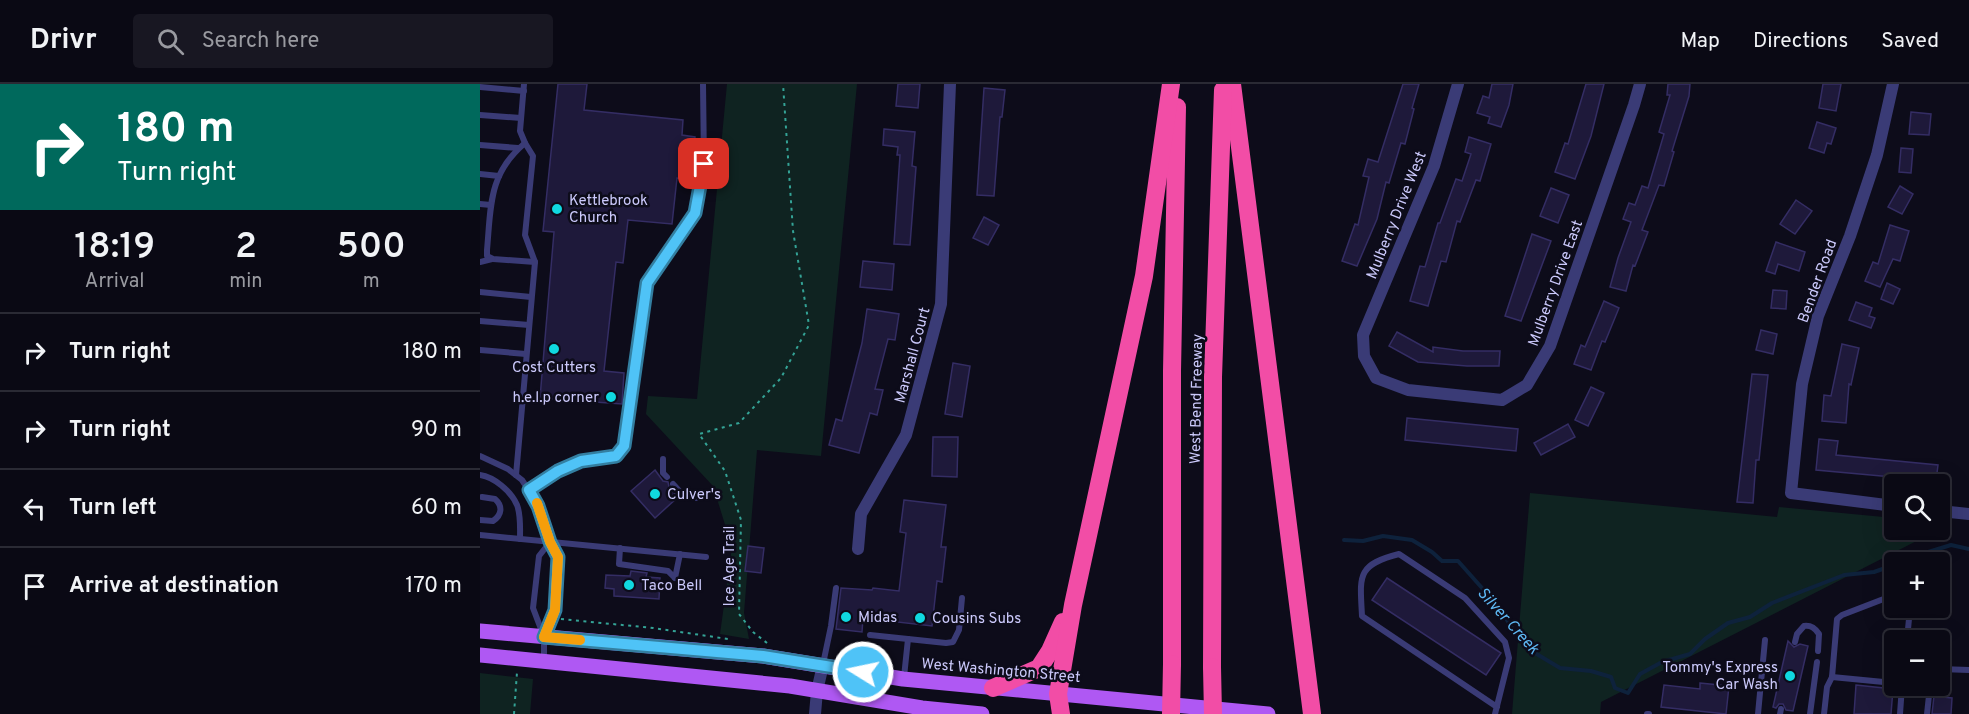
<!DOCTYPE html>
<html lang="en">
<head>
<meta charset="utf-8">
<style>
  body { margin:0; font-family:Overpass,sans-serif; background:#181722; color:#f1f3f6; height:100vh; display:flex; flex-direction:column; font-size:22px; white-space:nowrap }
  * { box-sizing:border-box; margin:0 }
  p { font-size:20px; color:#999aa0 }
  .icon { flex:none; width:33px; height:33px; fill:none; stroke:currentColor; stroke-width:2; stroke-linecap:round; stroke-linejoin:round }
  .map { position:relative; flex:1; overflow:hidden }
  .drawer { display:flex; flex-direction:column; background:#0a0914; width:480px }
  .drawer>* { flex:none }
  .guide { background:#00695c; color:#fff; overflow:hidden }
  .tools { position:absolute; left:1404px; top:390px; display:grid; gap:12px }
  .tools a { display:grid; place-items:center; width:66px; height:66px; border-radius:6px; background:#0a0914; box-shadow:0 6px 24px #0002,0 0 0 2px #2a2a34; font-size:30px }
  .pin { position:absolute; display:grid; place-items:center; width:51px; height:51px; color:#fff; margin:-26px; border-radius:12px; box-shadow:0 3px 9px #0006 }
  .me { position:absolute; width:66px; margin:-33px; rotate:280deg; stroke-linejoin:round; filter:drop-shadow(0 0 4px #0008) }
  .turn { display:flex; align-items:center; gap:21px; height:126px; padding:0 18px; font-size:27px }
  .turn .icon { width:78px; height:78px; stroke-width:2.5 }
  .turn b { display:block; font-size:42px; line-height:51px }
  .eta { display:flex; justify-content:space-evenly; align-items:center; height:102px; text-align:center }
  .eta b { font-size:36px; font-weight:600; line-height:42px }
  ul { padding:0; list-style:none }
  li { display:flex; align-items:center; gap:18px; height:78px; padding:0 18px; border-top:2px solid #2a2a34 }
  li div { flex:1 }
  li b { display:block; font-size:22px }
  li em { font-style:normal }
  header { display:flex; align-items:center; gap:36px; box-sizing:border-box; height:84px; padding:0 30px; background:#0a0914; border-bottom:2px solid #2a2a34 }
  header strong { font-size:28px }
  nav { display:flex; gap:33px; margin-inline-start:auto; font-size:21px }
  .search { width:420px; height:54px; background:#181722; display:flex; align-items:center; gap:15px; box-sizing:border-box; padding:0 21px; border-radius:6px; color:#999aa0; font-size:22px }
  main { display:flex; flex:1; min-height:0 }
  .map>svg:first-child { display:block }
  .green { fill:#0f2321 }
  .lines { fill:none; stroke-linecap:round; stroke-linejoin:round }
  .stream { stroke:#0e223c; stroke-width:4 }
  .building { fill:#1e193a; stroke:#342d64; stroke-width:1.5 }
  .path { stroke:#34a396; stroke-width:2; stroke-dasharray:3 4.5; stroke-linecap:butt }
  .service { stroke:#3a3b76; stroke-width:6 }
  .minor { stroke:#3a3b76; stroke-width:12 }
  .primary { stroke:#af58f3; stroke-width:15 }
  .motorway { stroke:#f24da6; stroke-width:18 }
  .motorway-bridge { stroke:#f24da6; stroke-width:18 }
  .route-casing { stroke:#337fa1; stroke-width:15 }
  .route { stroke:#4fc3f7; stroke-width:10 }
  .slow { stroke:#f59e0b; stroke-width:10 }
  .poi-dot { fill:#10d8e0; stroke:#0d0c1a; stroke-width:2 }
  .labels { text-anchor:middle; stroke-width:5; stroke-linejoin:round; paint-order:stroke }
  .poi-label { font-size:15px; fill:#cbc9fb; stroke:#0d0c1a; text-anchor:start }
  .street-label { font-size:15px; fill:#cbc9fb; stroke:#0d0c1a }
  .water-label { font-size:16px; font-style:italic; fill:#5eb8f3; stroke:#0d0c1a }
</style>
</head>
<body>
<header>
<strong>Drivr</strong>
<div class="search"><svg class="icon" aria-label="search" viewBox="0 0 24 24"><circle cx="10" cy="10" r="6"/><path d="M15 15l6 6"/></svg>Search here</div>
<nav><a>Map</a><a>Directions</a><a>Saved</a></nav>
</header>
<main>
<section class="drawer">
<div class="guide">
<div class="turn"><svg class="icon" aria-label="right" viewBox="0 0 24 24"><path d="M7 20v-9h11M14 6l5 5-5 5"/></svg><div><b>180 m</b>Turn right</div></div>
</div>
<div class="eta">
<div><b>18:19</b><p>Arrival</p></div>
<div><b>2</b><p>min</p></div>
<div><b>500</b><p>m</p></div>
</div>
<ul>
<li><svg class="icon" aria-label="right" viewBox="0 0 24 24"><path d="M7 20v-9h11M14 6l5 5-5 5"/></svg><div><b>Turn right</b></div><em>180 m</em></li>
<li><svg class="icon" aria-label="right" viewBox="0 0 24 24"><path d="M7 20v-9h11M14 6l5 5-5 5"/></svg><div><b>Turn right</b></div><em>90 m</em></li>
<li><svg class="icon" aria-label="left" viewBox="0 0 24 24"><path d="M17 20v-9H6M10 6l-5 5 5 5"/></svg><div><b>Turn left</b></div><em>60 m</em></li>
<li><svg class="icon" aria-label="arrive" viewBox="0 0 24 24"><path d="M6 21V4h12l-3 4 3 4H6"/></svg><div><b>Arrive at destination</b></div><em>170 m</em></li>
</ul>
</section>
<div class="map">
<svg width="1489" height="630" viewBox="0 0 1489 630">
  <rect width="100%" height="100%" fill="#0d0c1a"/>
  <g class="green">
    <polygon points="247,0 377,0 341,372 277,366 264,529 269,555 240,550 252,463 233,402 166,330 168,312 217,315"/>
    <polygon points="1050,409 1297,433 1299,423 1414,434 1414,446 1458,446 1121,618 1120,630 1032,630"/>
    <polygon points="0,589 53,595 50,630 0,630"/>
  </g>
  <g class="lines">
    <g class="stream">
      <polyline points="864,456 883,457 903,452 932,456 952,468 962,477 978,477 1018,522 1034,547 1055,569 1080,584 1111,587 1131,593 1135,604 1148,609 1160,590 1182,578 1210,570 1225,555 1248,539 1270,533 1292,519 1364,491 1394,488 1414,481"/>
      <polyline points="1421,478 1445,469 1471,461 1489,465"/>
    </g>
  </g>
  <g class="building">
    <polygon points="78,0 107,0 104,26 203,36 202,51 215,53 211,95 197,94 192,140 148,136 143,179 136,178 124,287 144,289 142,320 60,314 74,148 63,147"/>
    <polygon points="418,0 440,0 438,24 416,22"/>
    <polygon points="923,0 939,0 932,24 934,25 925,60 921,59 909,99 906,98 897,135 877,182 862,177 875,140 878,141 889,93 883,92 888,75 898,78"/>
    <polygon points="1012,0 1033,0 1029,21 1021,43 1008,39 1010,33 997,29 1003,12 1009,14"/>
    <polygon points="1106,0 1124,0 1111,52 1095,95 1075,88 1085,59 1088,60"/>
    <polygon points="1188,0 1210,0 1209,12 1192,67 1194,68 1184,102 1179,101 1162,146 1168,148 1155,182 1153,181 1146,207 1130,203 1138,174 1151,138 1143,135 1149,119 1155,121 1162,102 1168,104 1184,50 1179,48 1190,11 1187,11"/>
    <polygon points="1343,0 1361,0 1356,27 1339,24"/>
    <polygon points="504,4 525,6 522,33 520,33 514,112 497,111"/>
    <polygon points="1431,28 1451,30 1449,51 1429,50"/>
    <polygon points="1337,38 1356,44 1351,60 1347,59 1344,69 1329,64"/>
    <polygon points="404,45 435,48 432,82 436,83 430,161 414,160 420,71 417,71 418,63 403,61"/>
    <polygon points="989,53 1011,60 1000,97 996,96 980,138 977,137 966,178 961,177 948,222 930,217 940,182 945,183 958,139 960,139 976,95 982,97 991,70 985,68"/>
    <polygon points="1421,64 1433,65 1431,89 1419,88"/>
    <polygon points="1420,102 1433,110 1422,130 1408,123"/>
    <polygon points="1071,104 1089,111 1078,139 1060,132"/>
    <polygon points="1316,116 1332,127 1315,150 1300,140"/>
    <polygon points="504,133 519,141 508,161 493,154"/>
    <polygon points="1410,141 1429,147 1420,177 1413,175 1400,203 1385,197 1393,178 1398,180"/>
    <polygon points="1052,150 1071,157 1041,237 1025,232"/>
    <polygon points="1296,158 1325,168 1319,187 1298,180 1295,190 1286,187"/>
    <polygon points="383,177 414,180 412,206 380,203"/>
    <polygon points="1407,199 1420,205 1413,220 1401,215"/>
    <polygon points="1293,206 1307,207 1306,225 1291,224"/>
    <polygon points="1124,217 1139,224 1125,258 1122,257 1111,286 1094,280 1101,261 1105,263"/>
    <polygon points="1376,218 1392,224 1389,232 1395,234 1391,244 1369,236"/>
    <polygon points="387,225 419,230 415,256 408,255 395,305 403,306 397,331 390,329 379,369 349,361 356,335 362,337 382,259"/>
    <polygon points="1281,246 1297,250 1293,270 1276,266"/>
    <polygon points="917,248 953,268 953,263 983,267 1020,267 1019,282 987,282 938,278 909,262"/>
    <polygon points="1362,260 1379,264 1371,301 1369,300 1366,339 1342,337 1344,311 1351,312"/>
    <polygon points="473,279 490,282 482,333 465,330"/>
    <polygon points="1272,290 1288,291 1279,376 1276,376 1273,419 1257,418"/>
    <polygon points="1111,303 1124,309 1108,342 1095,336"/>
    <polygon points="927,334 1038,345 1036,367 925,356"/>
    <polygon points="1088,340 1095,353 1061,371 1054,359"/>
    <polygon points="453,353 478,353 477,393 452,392"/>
    <polygon points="1339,355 1358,357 1356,371 1458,381 1456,397 1336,386"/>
    <polygon points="175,386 183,397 188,398 189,403 198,413 175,434 151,407"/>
    <polygon points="424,416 466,421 461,463 466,463 462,498 457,497 452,542 383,534 382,548 356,545 361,504 392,506 393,504 419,507 426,449 420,448"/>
    <polygon points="268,462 284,464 281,489 265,487"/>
    <polygon points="151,487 167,489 166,493 180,494 179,515 134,512 134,505 125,504 126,491 150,492"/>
    <polygon points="907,494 1021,569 1006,591 892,516"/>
    <polygon points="1308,557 1314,563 1320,560 1328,562 1313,627 1306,626 1303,620 1299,620 1296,624 1293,623"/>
    <polygon points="1220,599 1249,602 1246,630 1181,623 1184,601 1220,605"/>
    <polygon points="1376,601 1413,605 1411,630 1374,630"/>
    <polygon points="1454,612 1472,614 1471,630 1452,630"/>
  </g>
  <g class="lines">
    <g class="path">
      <polyline points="81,535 173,544 248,555"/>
      <polyline points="287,559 273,548 259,530 261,436 245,387 219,350 259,339 301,294 329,241 313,147 303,0"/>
      <polyline points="34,630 37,588"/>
    </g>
    <g class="service">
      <polyline points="0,3 44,7"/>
      <polyline points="0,31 41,34"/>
      <path d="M 45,59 C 8,90 11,123 7,166 L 7,172 L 13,175 L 55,178"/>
      <polyline points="0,61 38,64"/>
      <polyline points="0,90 19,92"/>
      <polyline points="0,120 11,121"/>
      <polyline points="0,178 12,175"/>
      <polyline points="0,208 51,213"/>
      <polyline points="0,237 49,241"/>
      <polyline points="0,266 46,270"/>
      <polyline points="0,372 28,385 42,396 59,422 70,458 78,473 75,526 64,552"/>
      <polyline points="183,375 183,389 187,393"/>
      <path d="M 0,391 C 14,393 31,407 37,421 C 41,431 40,445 40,455"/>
      <polyline points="36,391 55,178 45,151 53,72 45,59 40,47 44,0"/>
      <polyline points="193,400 202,410 216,414"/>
      <polyline points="49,406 78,387 101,377 137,372 144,362 167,199 215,129 224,80 223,0"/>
      <path d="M 0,436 L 13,437 C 22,431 23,422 15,415 L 2,413"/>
      <polyline points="0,451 226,473"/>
      <polyline points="140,464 139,480 188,487 195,494"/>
      <polyline points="195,494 200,470"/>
      <polyline points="390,551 466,559 473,558 479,546 482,514"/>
      <polyline points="1427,556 1430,524"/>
      <path d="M 1315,558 L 1317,550 L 1324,542 C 1331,541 1335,544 1339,550 L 1338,567"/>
      <polyline points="64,578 64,553 53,524 59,472 70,458"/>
      <polyline points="343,580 351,542 356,504"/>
      <polyline points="1460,585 1489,586"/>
      <polyline points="424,593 428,555"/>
      <polyline points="1352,593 1414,599"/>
      <path d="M 1015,630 L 1029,574 L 1025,558 L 985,514 L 919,470 C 876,481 880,492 882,532 L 1017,623"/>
      <polyline points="1167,630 1169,630"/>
      <polyline points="1278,630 1285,556"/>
      <polyline points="1300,630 1301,625"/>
      <polyline points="1330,630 1337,578"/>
      <polyline points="1344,630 1347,603 1352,593 1357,535 1362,531 1414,511"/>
      <polyline points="1420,630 1422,602"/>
      <polyline points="1447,630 1450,602"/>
    </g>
    <g class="minor">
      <polyline points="978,0 954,82 883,251 884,272 896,294 928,306 1022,316 1047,301 1070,262 1154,21 1160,0"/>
      <polyline points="1413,0 1397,71 1370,152 1338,232 1322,300 1311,409 1414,422"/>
      <polyline points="1460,427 1489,430"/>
      <polyline points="378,465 381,430 426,351 461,220 470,0"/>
      <polyline points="335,630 337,607 343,581"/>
    </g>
    <g class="primary">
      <polyline points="0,547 283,572 423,595 788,630"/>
      <polyline points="0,571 310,602 442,624 502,630"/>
    </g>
    <g class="motorway">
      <polyline points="752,0 832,630"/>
      <polyline points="692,580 692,287 697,23"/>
      <polyline points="732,583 733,293 743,6"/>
      <polyline points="513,604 559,584 570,567 583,538"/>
      <polyline points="581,630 578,610 593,521 664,192 691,0"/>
    </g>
    <g class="motorway-bridge">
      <polyline points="732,583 733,630"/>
      <polyline points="691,630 692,580"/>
    </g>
  </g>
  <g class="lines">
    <defs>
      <polyline id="route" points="224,80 215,129 167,199 144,362 136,372 101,377 78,387 49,406 58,422 70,458 78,473 75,526 64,553 283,572 383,588"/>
    </defs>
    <use href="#route" class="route-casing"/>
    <use href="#route" class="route"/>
    <polyline class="slow" points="57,419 70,458 78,473 75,526 64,553 100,556"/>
  </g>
  <g class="poi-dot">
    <circle cx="77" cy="125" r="6"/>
    <circle cx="74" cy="265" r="6"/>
    <circle cx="131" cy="313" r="6"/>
    <circle cx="175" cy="410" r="6"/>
    <circle cx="149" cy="501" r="6"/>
    <circle cx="366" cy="533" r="6"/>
    <circle cx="440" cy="534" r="6"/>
    <circle cx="1310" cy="592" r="6"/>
  </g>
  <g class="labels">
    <g class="poi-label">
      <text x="89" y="121">Kettlebrook<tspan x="89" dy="17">Church</tspan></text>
      <text x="74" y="288" text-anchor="middle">Cost Cutters</text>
      <text x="119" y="318" text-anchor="end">h.e.l.p corner</text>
      <text x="187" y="415">Culver's</text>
      <text x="161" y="506">Taco Bell</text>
      <text x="378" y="538">Midas</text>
      <text x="452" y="539">Cousins Subs</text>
      <text x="1298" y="588" text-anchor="end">Tommy's Express<tspan x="1298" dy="17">Car Wash</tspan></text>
    </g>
    <g class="street-label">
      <text transform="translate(916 131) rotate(-68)" y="5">Mulberry Drive West</text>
      <text transform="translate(1337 197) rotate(-70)" y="5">Bender Road</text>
      <text transform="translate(1075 199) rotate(-70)" y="5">Mulberry Drive East</text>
      <text transform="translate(432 271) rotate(-75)" y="5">Marshall Court</text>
      <text transform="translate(716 315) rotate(-89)" y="5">West Bend Freeway</text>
      <text transform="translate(249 482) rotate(-90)" y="5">Ice Age Trail</text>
      <text transform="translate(521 586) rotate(5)" y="5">West Washington Street</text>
    </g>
    <g class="water-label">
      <text transform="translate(1029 536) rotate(48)" y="6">Silver Creek</text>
    </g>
  </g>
</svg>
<div class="tools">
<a><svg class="icon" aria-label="search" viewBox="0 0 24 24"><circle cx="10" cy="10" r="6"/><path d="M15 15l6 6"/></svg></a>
<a>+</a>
<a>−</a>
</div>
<div class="pin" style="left:224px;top:80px;background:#d93025"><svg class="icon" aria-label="arrive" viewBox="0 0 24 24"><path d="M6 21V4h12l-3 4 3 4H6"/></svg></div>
<svg class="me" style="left:383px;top:588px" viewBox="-20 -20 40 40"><circle r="17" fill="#4fc3f7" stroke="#fff" stroke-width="3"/><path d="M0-11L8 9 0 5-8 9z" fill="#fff"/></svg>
</div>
</main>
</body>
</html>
